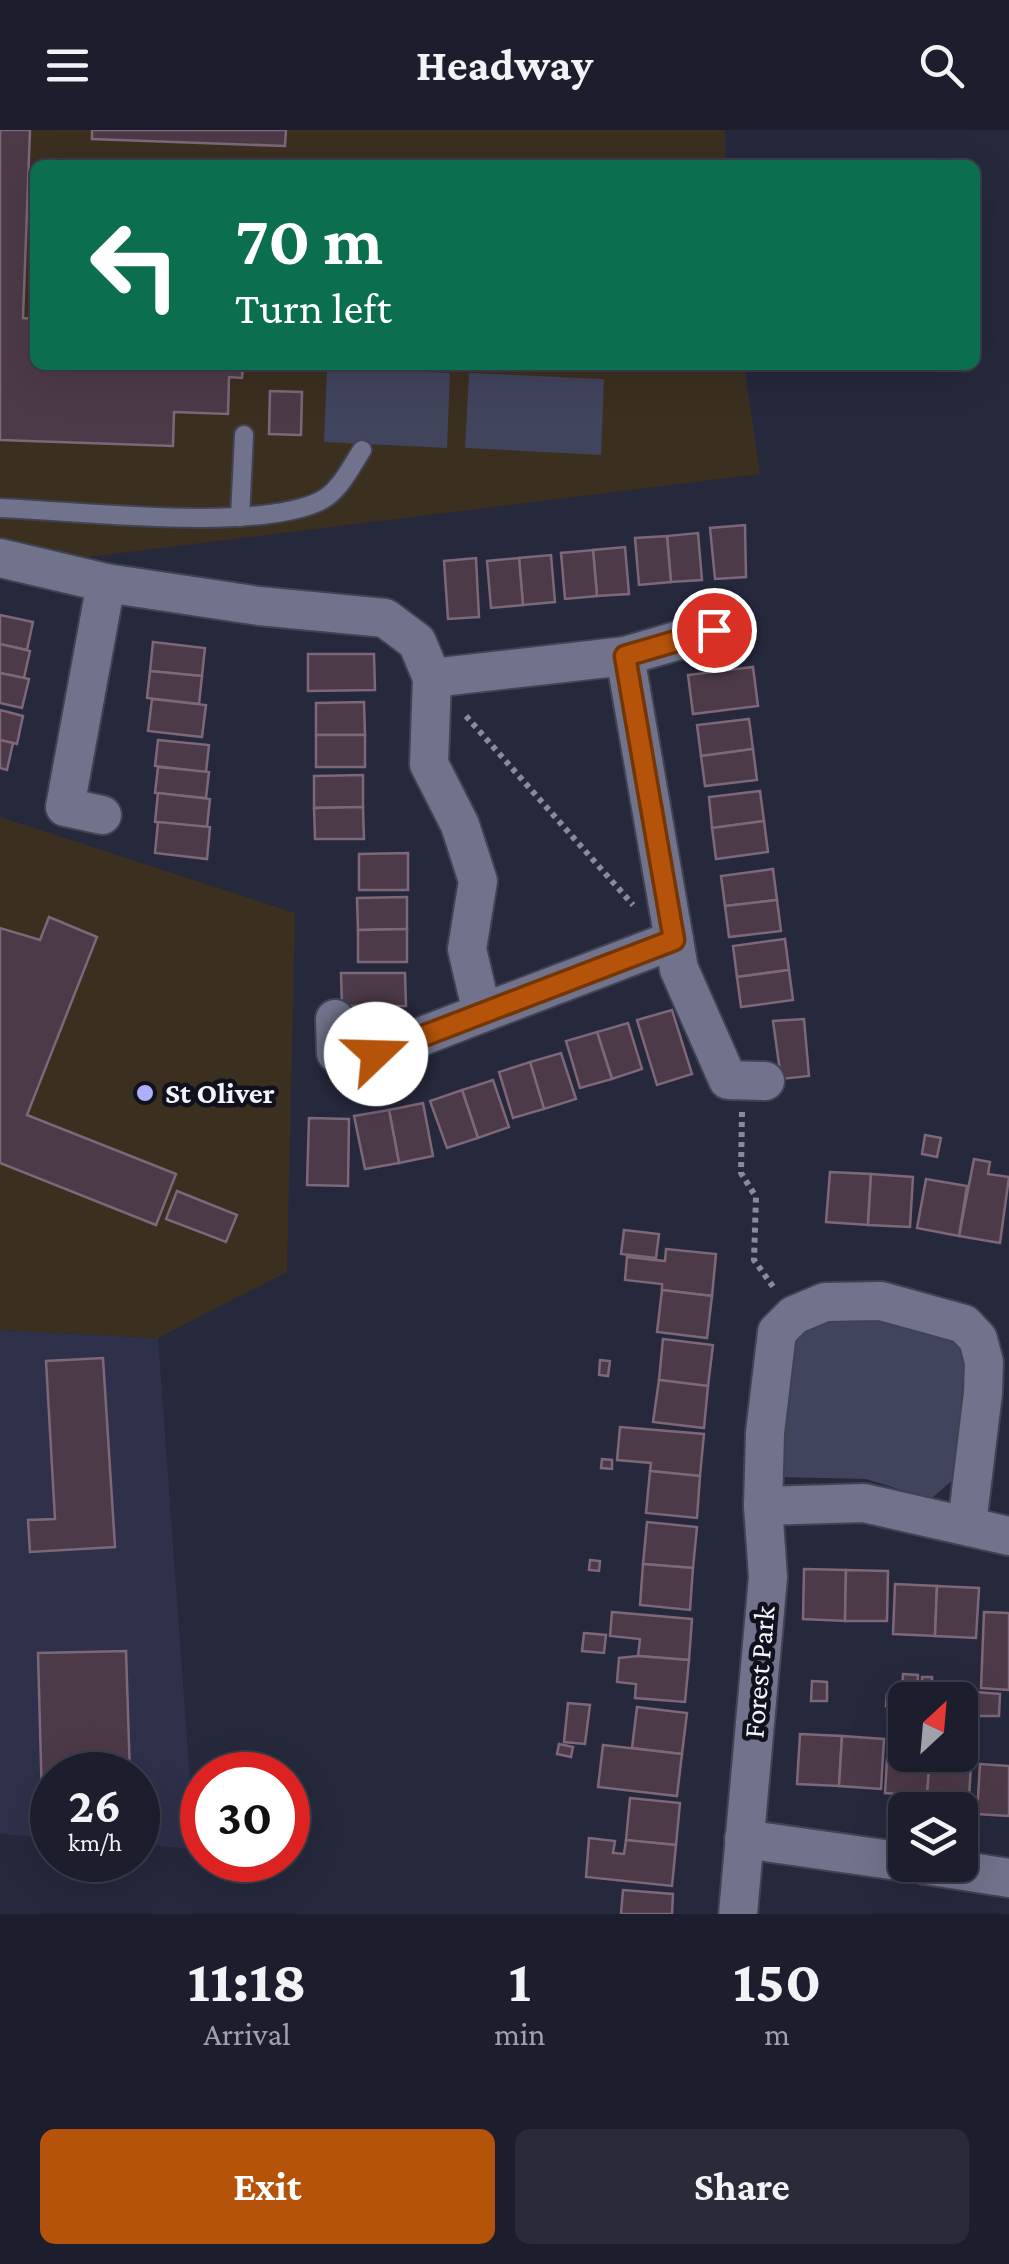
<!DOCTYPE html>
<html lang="en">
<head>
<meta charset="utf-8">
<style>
  body { margin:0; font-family:"Crimson Pro",serif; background:#292b39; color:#f1f3f6; height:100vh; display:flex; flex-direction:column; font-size:38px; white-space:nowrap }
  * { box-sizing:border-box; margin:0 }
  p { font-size:32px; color:#a0a2aa }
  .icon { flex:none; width:55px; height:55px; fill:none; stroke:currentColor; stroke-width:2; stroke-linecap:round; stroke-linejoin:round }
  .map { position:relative; height:1784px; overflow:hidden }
  .drawer { display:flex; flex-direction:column; background:#1c1e2d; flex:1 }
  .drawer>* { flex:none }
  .guide { position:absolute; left:30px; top:30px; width:950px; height:210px; border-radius:15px; box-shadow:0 10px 40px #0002,0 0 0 2px #3a3c49; background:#0b6e4f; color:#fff; overflow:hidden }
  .needle { width:65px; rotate:26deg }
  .fabs { position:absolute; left:888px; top:1552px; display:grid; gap:20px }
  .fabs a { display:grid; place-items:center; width:90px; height:90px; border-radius:15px; background:#1c1e2d; box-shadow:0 10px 40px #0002,0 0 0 2px #3a3c49; font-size:50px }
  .speed { position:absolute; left:30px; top:1622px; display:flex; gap:20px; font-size:50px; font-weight:700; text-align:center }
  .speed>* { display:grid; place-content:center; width:130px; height:130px; border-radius:50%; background:#1c1e2d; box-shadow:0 10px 40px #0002,0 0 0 2px #3a3c49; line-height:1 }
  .speed small { font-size:25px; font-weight:400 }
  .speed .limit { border:15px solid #d22; background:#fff; color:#111 }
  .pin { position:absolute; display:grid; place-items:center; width:85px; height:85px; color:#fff; margin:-42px; border:5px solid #fff; border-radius:50%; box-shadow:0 2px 10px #0007 }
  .me { position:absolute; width:110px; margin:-55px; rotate:69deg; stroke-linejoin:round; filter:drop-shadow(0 0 8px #0008) }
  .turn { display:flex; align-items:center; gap:35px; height:210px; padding:0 40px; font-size:45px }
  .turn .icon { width:130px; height:130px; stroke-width:2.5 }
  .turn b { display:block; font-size:70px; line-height:85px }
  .eta { display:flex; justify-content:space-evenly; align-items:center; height:170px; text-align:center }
  .eta b { font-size:60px; font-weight:700; line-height:70px }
  .cta { display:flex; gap:20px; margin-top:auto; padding:20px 40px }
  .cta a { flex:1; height:115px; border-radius:15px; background:#b45309; color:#fff; font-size:40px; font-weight:700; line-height:115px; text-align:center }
  .cta a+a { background:#292b39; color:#f1f3f6 }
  header { display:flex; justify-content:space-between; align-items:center; height:130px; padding:0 40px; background:#1c1e2d; font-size:45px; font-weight:700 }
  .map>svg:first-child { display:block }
  .built { fill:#2f314b }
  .education { fill:#3b2f20 }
  .green { fill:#41445d }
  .building { fill:#4d3a49; stroke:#7d6778; stroke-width:2.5 }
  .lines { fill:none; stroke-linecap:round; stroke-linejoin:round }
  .lane-casing { stroke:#414252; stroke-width:22 }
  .street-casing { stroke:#414252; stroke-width:42 }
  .path { stroke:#898b9a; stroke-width:6; stroke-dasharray:5 5; stroke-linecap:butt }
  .lane { stroke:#70738b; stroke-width:18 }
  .street { stroke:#70738b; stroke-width:38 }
  .route-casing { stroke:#753606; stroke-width:25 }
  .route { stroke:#b45309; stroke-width:18 }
  .poi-dot { fill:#adaffb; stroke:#11111b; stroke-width:4 }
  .labels { text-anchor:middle; stroke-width:9; stroke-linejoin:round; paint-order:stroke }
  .poi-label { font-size:30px; font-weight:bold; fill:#f1f3fe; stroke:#11111b; text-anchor:start }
  .street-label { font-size:30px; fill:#f1f3fe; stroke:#11111b }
</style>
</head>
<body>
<header><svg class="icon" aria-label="menu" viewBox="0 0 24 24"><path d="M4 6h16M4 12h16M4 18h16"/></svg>Headway<svg class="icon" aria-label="search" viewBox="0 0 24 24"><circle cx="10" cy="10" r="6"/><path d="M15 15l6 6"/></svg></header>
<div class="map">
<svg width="1009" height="1784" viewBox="0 0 1009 1784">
  <rect width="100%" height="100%" fill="#26283c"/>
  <polygon class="built" points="0,1200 158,1208 195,1719 138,1714 138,1645 52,1645 52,1708 0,1704"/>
  <g class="education">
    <polygon points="0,0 725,0 725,35 35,35 35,235 744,235 760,344 0,438"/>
    <polygon points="0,687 295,783 287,1142 158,1208 0,1200"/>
  </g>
  <g class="green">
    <polygon points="327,237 450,243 447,318 324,312"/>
    <polygon points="469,243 604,249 601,325 465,318"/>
    <polygon points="890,1187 949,1198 965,1220 956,1347 931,1369 866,1349 780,1347 790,1210 818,1191"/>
  </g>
  <g class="building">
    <polygon points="0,0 30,0 23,188 35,189 35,235 243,235 242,248 229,247 228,284 174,282 173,316 0,310"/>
    <polygon points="92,0 286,0 285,16 92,9"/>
    <polygon points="270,261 302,262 301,305 269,304"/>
    <polygon points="745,395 746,447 715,449 710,398"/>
    <polygon points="698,403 702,450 671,452 667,406"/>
    <polygon points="667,406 671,452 639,455 635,408"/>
    <polygon points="625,417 629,464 597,466 593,420"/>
    <polygon points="593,420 597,466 565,469 561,423"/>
    <polygon points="551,425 555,472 523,475 519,428"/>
    <polygon points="476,428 479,487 448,489 444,431"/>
    <polygon points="519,428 523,475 491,478 487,431"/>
    <polygon points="0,485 33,492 27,520 0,514"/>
    <polygon points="153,512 205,518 202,546 150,541"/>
    <polygon points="0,514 30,521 24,548 0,543"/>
    <polygon points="308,524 374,524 375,560 308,561"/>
    <polygon points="753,537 758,576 693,584 688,545"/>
    <polygon points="150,541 202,546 199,574 147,568"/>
    <polygon points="0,543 29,549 22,578 0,573"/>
    <polygon points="152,569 206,575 202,607 148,601"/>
    <polygon points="364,572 365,605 316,605 316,573"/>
    <polygon points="0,580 23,586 17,614 0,610"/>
    <polygon points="749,589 753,619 701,626 697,595"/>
    <rect x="316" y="605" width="49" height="32"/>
    <polygon points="0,610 13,613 7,640 0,638"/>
    <polygon points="158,610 209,615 206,642 155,636"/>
    <polygon points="753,619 757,650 705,656 701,626"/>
    <polygon points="158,637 209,642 206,668 155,663"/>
    <polygon points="363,645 363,677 314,678 314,646"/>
    <polygon points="760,661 764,691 712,698 709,667"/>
    <polygon points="158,663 210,669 207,697 155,692"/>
    <polygon points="363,677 364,709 315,709 314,678"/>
    <polygon points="764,691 768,722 716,729 712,698"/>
    <polygon points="158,692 210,697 207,729 155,723"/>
    <polygon points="408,723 408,760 359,760 359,724"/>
    <polygon points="773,739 777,770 725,776 721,746"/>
    <polygon points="407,767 407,799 358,800 357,768"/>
    <polygon points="777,770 781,801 729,807 725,776"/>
    <polygon points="49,787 97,807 27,985 176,1044 156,1095 0,1033 0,798 40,810"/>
    <polygon points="407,799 407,832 358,832 358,800"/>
    <polygon points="785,809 789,840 737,847 733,816"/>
    <polygon points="789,840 793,870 741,877 737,847"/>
    <polygon points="341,843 405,843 406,876 342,876"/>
    <polygon points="672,880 692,944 657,955 637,890"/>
    <polygon points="804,889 809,946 781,949 773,891"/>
    <polygon points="628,893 642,939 612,949 597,902"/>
    <polygon points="597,902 612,949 580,958 566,911"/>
    <polygon points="561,923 576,969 544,979 530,932"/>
    <polygon points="530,932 544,979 513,988 499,942"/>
    <polygon points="493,950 509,997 478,1008 462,960"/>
    <polygon points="462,960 478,1008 447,1018 430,971"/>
    <polygon points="423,973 433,1026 399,1033 389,980"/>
    <polygon points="389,980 399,1033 365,1039 354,986"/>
    <polygon points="309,988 349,989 348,1056 307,1055"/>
    <polygon points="925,1005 941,1008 937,1027 922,1024"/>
    <polygon points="974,1029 990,1032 988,1044 1009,1047 1000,1113 959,1106"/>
    <polygon points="830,1042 871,1044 868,1095 826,1092"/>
    <polygon points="871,1044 913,1047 910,1097 868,1095"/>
    <polygon points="926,1049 967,1056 959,1106 917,1098"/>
    <polygon points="177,1061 237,1085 226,1112 166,1089"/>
    <polygon points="624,1100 659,1104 656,1128 621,1124"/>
    <polygon points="666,1119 716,1124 712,1166 662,1160 662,1154 625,1150 627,1127 665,1131"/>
    <polygon points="662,1160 712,1166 707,1208 657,1202"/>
    <polygon points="663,1209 713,1215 708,1256 659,1250"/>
    <polygon points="103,1228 115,1417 30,1422 28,1390 55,1389 46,1231"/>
    <polygon points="600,1230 610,1231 608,1246 599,1245"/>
    <polygon points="659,1250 708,1256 704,1298 653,1292"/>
    <polygon points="620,1297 704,1304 700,1346 650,1341 651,1333 617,1330"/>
    <polygon points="602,1329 612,1330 612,1339 601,1338"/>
    <polygon points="650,1341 700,1346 697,1388 646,1383"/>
    <polygon points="647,1392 697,1397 693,1438 643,1434"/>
    <polygon points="590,1430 600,1431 599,1441 589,1440"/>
    <polygon points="643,1434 693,1438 690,1480 640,1475"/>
    <polygon points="804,1439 846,1440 845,1491 803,1489"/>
    <polygon points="846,1440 888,1441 887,1491 845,1491"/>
    <polygon points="895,1454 937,1456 935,1506 893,1504"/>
    <polygon points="937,1456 979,1458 976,1508 935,1506"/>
    <polygon points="612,1482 692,1489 689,1530 638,1526 640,1509 610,1506"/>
    <polygon points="984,1482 1009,1483 1009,1560 981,1558"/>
    <polygon points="584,1503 606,1505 604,1523 582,1521"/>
    <polygon points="126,1521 130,1645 52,1645 52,1672 42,1672 38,1523"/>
    <polygon points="638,1526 689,1530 685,1572 635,1568 636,1554 617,1552 619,1528"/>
    <polygon points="903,1544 918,1545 917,1562 902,1561"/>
    <rect x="922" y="1547" width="10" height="11"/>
    <polygon points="812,1551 827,1552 827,1571 811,1571"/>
    <polygon points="977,1562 1000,1564 999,1586 976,1586"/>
    <polygon points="887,1564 900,1565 899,1577 886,1576"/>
    <polygon points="960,1567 975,1567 974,1580 960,1579"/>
    <polygon points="568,1573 590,1575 585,1614 564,1612"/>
    <polygon points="637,1577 687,1583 682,1624 632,1618"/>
    <polygon points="800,1604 842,1606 839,1656 797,1654"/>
    <polygon points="842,1606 884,1609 881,1659 839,1656"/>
    <polygon points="888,1613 905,1614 905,1625 930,1625 927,1666 885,1663"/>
    <polygon points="559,1614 573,1617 571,1627 557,1624"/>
    <polygon points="603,1615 682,1624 677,1666 598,1657"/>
    <polygon points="960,1617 972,1618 969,1668 927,1666 930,1625 960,1625"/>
    <polygon points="980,1634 1009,1636 1009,1686 977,1684"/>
    <polygon points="630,1668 680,1673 676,1715 626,1710"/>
    <polygon points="589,1708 615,1711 613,1723 624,1724 626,1710 676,1715 672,1756 586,1747"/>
    <polygon points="623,1760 673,1764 672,1784 621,1784"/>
  </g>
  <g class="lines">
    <defs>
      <g id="lane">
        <path d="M 0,378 C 78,381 251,402 318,372 C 339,363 350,338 362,320"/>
        <polyline points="240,387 244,305"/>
      </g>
      <g id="street">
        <polyline points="0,428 106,453 259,476 385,488 417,512 432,548"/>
        <polyline points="625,526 679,839 728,950 765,951"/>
        <polyline points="102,685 65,677 106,453"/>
        <polyline points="674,810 482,883 467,819 478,751 460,695 429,634 432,548 625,526 714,500"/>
        <polyline points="335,889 336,923 376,924 482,883"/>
        <polyline points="763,1376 864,1373 1009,1406"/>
        <polyline points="744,1709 905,1732"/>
        <polyline points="925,1735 1009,1748"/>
        <polyline points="738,1784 768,1447 763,1376 765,1303 777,1202 794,1185 825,1172 881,1171 964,1194 978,1209 984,1232 983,1263 967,1394"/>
      </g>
    </defs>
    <use href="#lane" class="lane-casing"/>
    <use href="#street" class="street-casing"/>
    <g class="path">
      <polyline points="466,586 633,775"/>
      <polyline points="742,982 741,1043 756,1067 754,1130 774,1158"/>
    </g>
    <use href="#lane" class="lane"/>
    <use href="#street" class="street"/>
  </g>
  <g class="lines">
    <defs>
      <polyline id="route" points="376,924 674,810 625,526 714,500"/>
    </defs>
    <use href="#route" class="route-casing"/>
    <use href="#route" class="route"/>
  </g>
  <circle class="poi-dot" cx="145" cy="963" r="10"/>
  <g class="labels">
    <g class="poi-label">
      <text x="165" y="973">St Oliver</text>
    </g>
    <g class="street-label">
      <text transform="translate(759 1542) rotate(-85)" y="10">Forest Park</text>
    </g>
  </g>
</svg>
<div class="fabs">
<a><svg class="needle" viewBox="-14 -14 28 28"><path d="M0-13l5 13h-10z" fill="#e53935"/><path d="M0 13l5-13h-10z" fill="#a0a2aa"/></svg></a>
<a><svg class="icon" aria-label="layers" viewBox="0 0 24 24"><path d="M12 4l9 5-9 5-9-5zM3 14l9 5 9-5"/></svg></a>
</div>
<div class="speed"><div>26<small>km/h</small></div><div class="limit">30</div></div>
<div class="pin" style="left:714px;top:500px;background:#d93025"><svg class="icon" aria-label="arrive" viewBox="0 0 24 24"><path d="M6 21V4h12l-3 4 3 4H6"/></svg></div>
<svg class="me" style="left:376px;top:924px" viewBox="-20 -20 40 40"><circle r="19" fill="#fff"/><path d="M0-13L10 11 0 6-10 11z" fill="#b45309"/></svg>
<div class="guide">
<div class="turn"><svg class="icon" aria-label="left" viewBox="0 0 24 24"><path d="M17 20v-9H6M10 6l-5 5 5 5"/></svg><div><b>70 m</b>Turn left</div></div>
</div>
</div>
<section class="drawer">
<div class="eta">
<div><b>11:18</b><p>Arrival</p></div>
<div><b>1</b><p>min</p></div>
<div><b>150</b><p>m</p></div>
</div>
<div class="cta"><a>Exit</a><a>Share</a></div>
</section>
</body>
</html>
